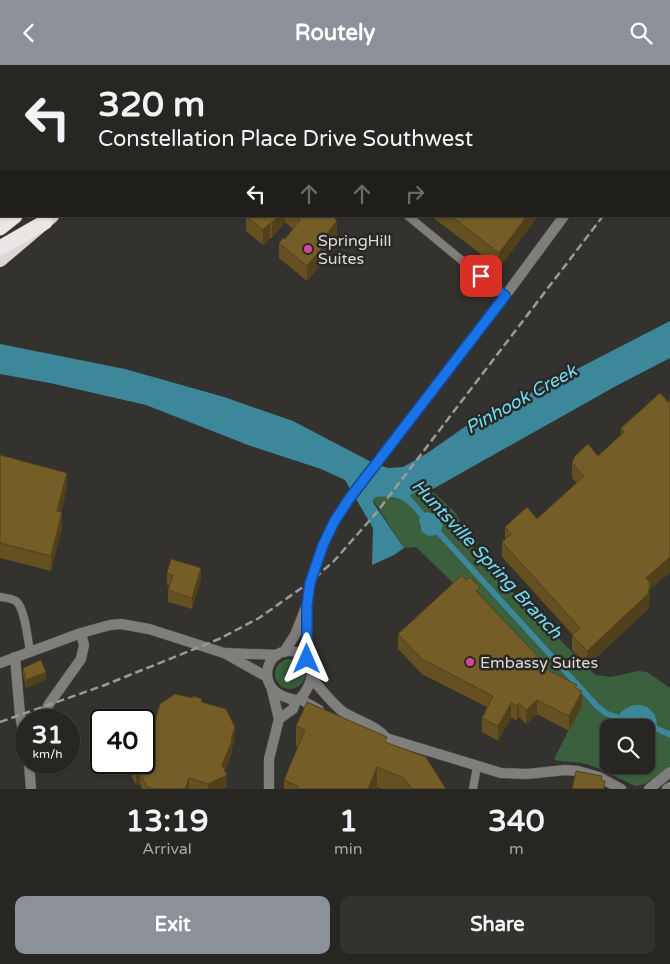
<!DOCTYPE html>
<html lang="en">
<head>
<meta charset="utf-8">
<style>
  body { margin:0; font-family:"Varela Round",sans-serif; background:#33322f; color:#f1f3f6; height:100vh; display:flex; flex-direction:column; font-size:19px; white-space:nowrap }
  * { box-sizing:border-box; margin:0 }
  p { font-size:16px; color:#a4a5a5 }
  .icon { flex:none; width:28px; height:28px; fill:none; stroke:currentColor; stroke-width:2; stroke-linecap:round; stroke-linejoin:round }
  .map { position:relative; height:724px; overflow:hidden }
  .side { display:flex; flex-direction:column; background:#272622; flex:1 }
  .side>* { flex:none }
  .banner { position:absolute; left:0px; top:0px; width:670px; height:152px; box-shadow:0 1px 4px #0004,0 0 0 1px #434340; background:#272622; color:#f1f3f6; overflow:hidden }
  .tools { position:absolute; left:600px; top:654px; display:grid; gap:10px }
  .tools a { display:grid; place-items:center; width:55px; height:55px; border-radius:10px; background:#272622; box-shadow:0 1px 4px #0004,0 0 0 1px #434340; font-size:25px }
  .speed { position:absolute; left:15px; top:644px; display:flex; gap:10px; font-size:25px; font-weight:700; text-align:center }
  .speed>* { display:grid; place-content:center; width:65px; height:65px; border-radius:50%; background:#272622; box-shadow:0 1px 4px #0004,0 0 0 1px #434340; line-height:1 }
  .speed small { font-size:12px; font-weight:400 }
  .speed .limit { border:2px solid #111; border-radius:8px; background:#fff; color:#111 }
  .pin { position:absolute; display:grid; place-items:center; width:42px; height:42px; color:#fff; margin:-21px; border-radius:10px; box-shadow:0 2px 8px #0006 }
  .me { position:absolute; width:55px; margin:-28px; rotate:0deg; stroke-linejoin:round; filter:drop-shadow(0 0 4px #0008) }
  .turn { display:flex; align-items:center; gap:18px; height:105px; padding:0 15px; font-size:22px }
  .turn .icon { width:65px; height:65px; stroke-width:2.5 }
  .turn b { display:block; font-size:35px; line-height:42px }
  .lanes { display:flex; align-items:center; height:48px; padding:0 15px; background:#0003; justify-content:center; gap:25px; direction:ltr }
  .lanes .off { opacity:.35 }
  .eta { display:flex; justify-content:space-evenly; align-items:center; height:85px; text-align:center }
  .eta b { font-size:30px; font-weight:800; line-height:35px }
  .button { display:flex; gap:10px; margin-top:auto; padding:10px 15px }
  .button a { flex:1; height:58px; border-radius:10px; background:#8c9099; color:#fff; font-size:20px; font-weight:800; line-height:58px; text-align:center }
  .button a+a { background:#33322f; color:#f1f3f6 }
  header { display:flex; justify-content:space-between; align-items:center; height:65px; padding:0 15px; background:#8c9099; color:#fff; font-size:22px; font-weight:800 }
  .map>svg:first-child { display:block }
  .green { fill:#3a603e; fill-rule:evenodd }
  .water { fill:#3c889a }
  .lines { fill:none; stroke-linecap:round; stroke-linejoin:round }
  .minor-casing { stroke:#52504d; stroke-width:9 }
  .tertiary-casing { stroke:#52504d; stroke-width:11 }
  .trunk-casing { stroke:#52504d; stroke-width:15 }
  .motorway-casing { stroke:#52504d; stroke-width:16 }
  .minor { stroke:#807d7d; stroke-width:8 }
  .tertiary { stroke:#807d7d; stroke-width:10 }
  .trunk { stroke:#dcd6d6; stroke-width:14 }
  .motorway { stroke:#ece5e5; stroke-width:15 }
  .rail { stroke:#9c9a98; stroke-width:2.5; stroke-dasharray:8 4; stroke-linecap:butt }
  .wall { fill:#645021 }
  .shaded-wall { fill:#51411b }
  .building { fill:#745d26; stroke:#51411b }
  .route-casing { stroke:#114b97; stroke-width:12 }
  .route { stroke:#1a73e8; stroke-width:9 }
  .hotel-dot { fill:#d1479c; stroke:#2a2824; stroke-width:2 }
  .labels { text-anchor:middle; stroke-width:5; stroke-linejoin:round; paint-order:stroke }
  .poi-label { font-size:16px; fill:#dcdbd9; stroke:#2a2824; text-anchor:start }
  .water-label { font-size:18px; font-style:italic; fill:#6edefa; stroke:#2a2824 }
</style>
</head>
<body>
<header><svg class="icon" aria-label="back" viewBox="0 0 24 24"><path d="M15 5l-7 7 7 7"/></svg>Routely<svg class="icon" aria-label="search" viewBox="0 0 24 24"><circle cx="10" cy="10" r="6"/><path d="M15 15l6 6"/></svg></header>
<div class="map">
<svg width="670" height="724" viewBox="0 0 670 724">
  <rect width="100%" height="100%" fill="#34322e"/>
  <g class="green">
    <path d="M 431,425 L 455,447 L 479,493 L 595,610 L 610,612 L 639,606 L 647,607 L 670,623 L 670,702 L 645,719 L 636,721 C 617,713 601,702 581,698 C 572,696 561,698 554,694 L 581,641 L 416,482 L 404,483 L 373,435 L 376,432 L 393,432 L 405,436 L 415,427 L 420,428 ZM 609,662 L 646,662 L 646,700 L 609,700 Z"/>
    <circle cx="290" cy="609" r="15"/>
  </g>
  <path class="water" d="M 670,256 L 670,293 L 616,321 L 431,425 L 415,427 L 410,431 L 425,448 L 427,447 C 437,449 446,453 441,466 L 599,639 L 608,646 L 619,650 C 631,633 657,638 657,661 L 670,666 L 670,673 L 655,666 L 646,675 L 646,662 L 619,662 L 619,656 L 605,651 L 595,643 L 437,470 L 428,471 L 422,467 L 419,454 L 420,452 C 404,434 401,431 376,432 L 373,435 L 374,439 L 404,483 L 394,490 L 372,500 L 373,463 L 345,415 L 321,404 L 248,380 L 146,340 L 50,318 L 0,309 L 0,279 L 125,304 L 224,332 L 293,356 L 377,400 L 389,403 L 403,402 L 426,389 L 466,361 Z"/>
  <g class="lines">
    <defs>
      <g id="minor">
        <polyline points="408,151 505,231"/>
        <path d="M 0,532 C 5,533 11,533 16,536 C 25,543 28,576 30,587"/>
        <polyline points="473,724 477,701"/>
      </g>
      <g id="tertiary">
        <polyline points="668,1 669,0"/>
        <polyline points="669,23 670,22"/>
        <polyline points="284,587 295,570 306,542"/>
        <polyline points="225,588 277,590"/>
        <polyline points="15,592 20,650 26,683"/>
        <polyline points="307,594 307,541 309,523 323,480 334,457 349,434 505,231 564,151"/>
        <polyline points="0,598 81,568 110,560 121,559 149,564 224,588 267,612"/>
        <path d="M 312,614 C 322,625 331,637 342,646 C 356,656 375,659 386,673"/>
        <path d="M 300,634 C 312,620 321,595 296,587 C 267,579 254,621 285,632 C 290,634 294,636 300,634 L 319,645"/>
        <polyline points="279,654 293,644 296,635"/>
        <polyline points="41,655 49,639 81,594 84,580 81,568"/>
        <polyline points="375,675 386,673 501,708 527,709 565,705 578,706 599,712 621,724"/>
        <polyline points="29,698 31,724"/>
        <polyline points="269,724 269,694 279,654 272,625"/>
        <polyline points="649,724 670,707"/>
        <polyline points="667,724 670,722"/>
      </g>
      <g id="trunk">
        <polyline points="144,1 146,0"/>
        <polyline points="240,1 241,0"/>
        <polyline points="0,116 1,115"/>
        <polyline points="0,195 52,151"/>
      </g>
      <g id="motorway">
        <polyline points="181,1 182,0"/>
        <polyline points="210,1 212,0"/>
        <polyline points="254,1 257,0"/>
        <polyline points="0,143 1,142"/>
        <polyline points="0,163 15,151"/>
        <polyline points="0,183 45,157"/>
      </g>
    </defs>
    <use href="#minor" class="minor-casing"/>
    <use href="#tertiary" class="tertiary-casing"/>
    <use href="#trunk" class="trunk-casing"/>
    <use href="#motorway" class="motorway-casing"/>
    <use href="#minor" class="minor"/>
    <use href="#tertiary" class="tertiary"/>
    <use href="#trunk" class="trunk"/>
    <use href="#motorway" class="motorway"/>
    <g class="rail">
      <polyline points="669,65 670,63"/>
      <polyline points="0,657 105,620 219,574 259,553 310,517 334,496 377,447 603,151"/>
    </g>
  </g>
  <g class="wall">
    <polygon points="65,0 92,0 92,1 66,1"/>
    <polygon points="246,151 333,151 337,171 326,184 326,193 307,216 279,193 279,178 285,174 293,164 285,157 272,173 270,173 263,180 246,166"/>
    <polygon points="431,151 538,151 499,203"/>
    <polygon points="670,334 670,507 650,524 650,533 648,544 587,601 572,585 572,569 502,492 502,477 505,475 505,462 537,454 577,418 572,413 572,398 598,391 621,371 621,363 668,337"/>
    <polygon points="0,390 67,423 61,447 62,462 51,506 0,493"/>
    <polygon points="167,508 201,514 192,544 168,537 168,525 170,521 167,520"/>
    <polygon points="480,529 546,604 577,624 582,641 569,666 537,649 526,659 519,652 517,655 511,653 498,676 482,667 482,653 487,642 422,609 398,584 398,569"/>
    <polygon points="23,603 46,614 26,623 23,610"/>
    <polygon points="202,637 235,674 232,682 232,687 225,705 227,722 222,724 142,724 140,719 136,720 132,712 132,704 129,698 144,698"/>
    <polygon points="296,661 387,678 446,724 382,724 377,722 376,724 284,724 284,715 298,682 296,681"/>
  </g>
  <g class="shaded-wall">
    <rect x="80" y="0" width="12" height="1"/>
    <polygon points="1,44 1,66 0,67 0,45"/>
    <polygon points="278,151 285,151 285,157 272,173 272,158"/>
    <polygon points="527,151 538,151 499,203 499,188"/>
    <polygon points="337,156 337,171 326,184 326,193 307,216 307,201 322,175"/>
    <polygon points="270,158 270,173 263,180 263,165"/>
    <polygon points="67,408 67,423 57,461 57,446"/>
    <polygon points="62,447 62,462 51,506 51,491"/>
    <polygon points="670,492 670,507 650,524 650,533 648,544 587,601 587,586 646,513"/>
    <polygon points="201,503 201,514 192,544 192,533"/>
    <polygon points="46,607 46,614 26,623 26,615"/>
    <polygon points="582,626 582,641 569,666 569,651"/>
    <polygon points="537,635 537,649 526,659 526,645"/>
    <polygon points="511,638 511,653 498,676 498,661"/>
    <polygon points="519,638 519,652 517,655 517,641"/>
    <polygon points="235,662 235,674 232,682 232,687 222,712 222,700"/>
    <polygon points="377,702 377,722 376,724 368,724"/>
    <polygon points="140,708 140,719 136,720 136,709"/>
    <polygon points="227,710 227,722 222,724 208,724 208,719"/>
    <polygon points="189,713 189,724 182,724"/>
  </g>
  <g class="building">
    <polygon points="1,30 1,44 0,45 0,31"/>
    <polygon points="246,151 278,151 272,158 270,158 263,165"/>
    <polygon points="296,151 333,151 337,156 322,175 326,178 307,201 279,178 283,173 285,174 300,155"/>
    <polygon points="451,151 527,151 499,188"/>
    <polygon points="660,328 668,337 670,334 670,492 646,513 650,518 648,529 587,586 572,570 580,563 502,477 511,469 505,462 527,442 537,454 584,411 572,398 575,391 588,379 598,391 624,367 621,363"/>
    <polygon points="0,390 67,408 57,446 62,447 51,491 0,478"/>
    <polygon points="171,494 201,503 192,533 168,525 173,510 167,508"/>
    <polygon points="462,510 466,515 470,512 480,522 476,526 546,600 544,603 577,620 575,623 582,626 569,651 537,635 526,645 519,638 517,641 511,638 498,661 482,653 493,631 422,594 398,569"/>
    <polygon points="41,595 46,607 26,615 23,603"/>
    <polygon points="175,629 193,633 193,631 202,634 201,637 226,644 235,662 231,675 232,676 222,700 227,710 208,719 189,713 186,722 182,724 154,724 147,722 140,708 136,709 132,700 135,699 134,698 144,698 144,665 154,660 160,639"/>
    <polygon points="307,637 387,672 385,677 426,692 446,724 412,724 404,713 377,702 368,724 297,724 298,721 284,715 305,665 296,661"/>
    <polygon points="576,706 602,711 601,715 605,716 604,724 572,724"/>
  </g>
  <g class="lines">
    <defs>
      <polyline id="route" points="307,594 307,541 310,518 323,480 334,457 349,434 505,231 481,211"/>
    </defs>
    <use href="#route" class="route-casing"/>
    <use href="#route" class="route"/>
  </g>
  <g class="hotel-dot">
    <circle cx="308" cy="184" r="5"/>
    <circle cx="470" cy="597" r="5"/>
  </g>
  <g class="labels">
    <g class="poi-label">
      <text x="318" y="181">SpringHill<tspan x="318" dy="18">Suites</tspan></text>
      <text x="480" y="603">Embassy Suites</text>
    </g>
    <g class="water-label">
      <text transform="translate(521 334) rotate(-29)" y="6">Pinhook Creek</text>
      <text transform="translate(487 494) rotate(47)" y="6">Huntsville Spring Branch</text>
    </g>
  </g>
</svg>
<div class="tools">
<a><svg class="icon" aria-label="search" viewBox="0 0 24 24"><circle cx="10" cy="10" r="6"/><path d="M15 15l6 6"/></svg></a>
</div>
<div class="speed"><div>31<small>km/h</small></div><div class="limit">40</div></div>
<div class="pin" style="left:481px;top:211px;background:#d93025"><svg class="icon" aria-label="arrive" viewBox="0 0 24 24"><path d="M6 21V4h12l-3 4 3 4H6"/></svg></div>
<svg class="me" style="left:307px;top:594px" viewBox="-20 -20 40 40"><path d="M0-17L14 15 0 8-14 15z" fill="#1a73e8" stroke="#fff" stroke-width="4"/></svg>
<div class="banner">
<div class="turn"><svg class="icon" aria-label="left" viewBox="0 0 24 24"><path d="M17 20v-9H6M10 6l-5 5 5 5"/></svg><div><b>320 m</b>Constellation Place Drive Southwest</div></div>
<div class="lanes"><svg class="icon" aria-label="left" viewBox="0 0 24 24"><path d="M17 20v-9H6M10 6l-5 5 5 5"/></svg><svg class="icon off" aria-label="ahead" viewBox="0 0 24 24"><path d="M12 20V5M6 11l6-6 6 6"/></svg><svg class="icon off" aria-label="ahead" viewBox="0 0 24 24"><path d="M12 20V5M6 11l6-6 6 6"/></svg><svg class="icon off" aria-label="right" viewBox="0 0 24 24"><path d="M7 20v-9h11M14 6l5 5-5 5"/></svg></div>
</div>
</div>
<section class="side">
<div class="eta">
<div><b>13:19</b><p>Arrival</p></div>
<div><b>1</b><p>min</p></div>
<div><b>340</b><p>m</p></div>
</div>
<div class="button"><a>Exit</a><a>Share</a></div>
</section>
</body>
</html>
